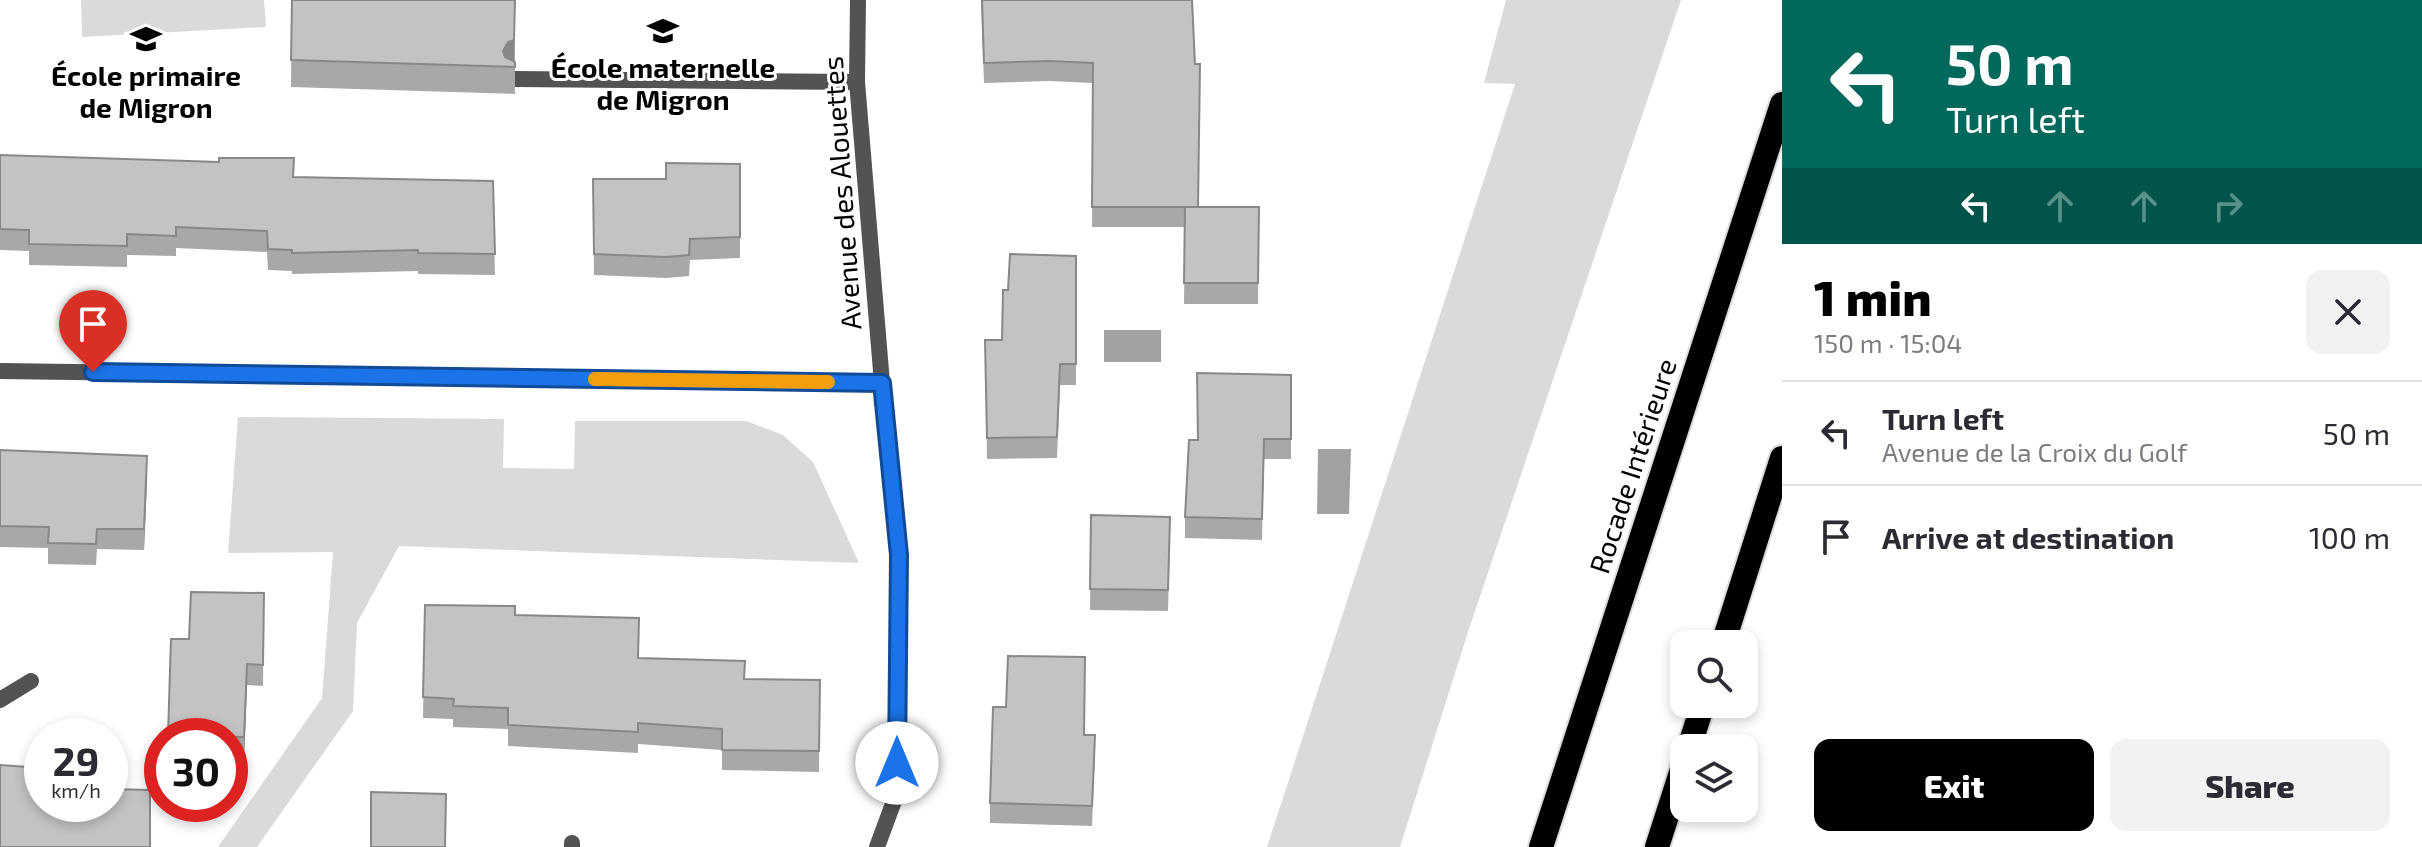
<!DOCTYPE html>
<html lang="en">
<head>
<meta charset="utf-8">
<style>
  body { margin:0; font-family:"Exo 2",sans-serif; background:#f2f2f3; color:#2b2b33; height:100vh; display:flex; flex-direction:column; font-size:30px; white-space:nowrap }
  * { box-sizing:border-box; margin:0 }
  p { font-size:26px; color:#7c7c81 }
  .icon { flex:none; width:44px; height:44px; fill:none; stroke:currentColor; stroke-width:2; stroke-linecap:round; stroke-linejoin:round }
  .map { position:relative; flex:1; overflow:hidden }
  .sheet { display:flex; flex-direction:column; background:#fff; width:640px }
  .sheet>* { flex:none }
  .guide { background:#00695c; color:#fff; overflow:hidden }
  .fabs { position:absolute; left:1670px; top:630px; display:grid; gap:16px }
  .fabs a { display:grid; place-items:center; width:88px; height:88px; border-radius:16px; background:#fff; box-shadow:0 4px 12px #0003; font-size:40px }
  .speed { position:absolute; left:24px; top:718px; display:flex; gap:16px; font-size:40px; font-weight:700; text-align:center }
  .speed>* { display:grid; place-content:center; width:104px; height:104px; border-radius:50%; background:#fff; box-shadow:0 4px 12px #0003; line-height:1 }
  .speed small { font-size:20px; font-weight:400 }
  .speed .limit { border:12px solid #d22; background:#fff; color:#111 }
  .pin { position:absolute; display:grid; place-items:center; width:68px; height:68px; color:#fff; margin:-82px -34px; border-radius:50% 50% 50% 0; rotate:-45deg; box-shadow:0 0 8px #0007 }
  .pin .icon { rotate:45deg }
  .me { position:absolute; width:88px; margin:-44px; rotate:0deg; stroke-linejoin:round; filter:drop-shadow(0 0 6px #0008) }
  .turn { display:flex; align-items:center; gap:28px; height:168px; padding:0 32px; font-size:36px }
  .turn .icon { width:104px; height:104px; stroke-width:2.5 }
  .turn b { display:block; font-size:56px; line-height:68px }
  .lanes { display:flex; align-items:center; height:76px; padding:0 32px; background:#0003; justify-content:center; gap:40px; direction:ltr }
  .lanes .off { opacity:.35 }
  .round { display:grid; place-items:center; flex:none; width:84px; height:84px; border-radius:16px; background:#f2f2f3 }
  .summary { display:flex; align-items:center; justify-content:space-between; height:136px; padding:0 32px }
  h1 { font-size:48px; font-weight:800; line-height:60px; color:#000 }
  .action { display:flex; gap:16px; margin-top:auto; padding:16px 32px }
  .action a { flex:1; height:92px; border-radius:16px; background:#000; color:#fff; font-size:32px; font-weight:800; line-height:92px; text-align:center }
  .action a+a { background:#f2f2f3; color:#2b2b33 }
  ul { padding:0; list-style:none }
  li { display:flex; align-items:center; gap:24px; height:104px; padding:0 32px; border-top:2px solid #e1e1e2 }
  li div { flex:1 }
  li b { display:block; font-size:30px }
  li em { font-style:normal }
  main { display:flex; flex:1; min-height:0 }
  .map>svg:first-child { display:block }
  .green { fill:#dadada }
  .water { fill:#a1a1a1 }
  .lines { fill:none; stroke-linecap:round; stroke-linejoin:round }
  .highway-casing { stroke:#dbdbdb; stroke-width:28 }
  .lane { stroke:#535353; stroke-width:16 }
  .street { stroke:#535353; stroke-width:16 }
  .highway { stroke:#000; stroke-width:24 }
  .wall { fill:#a8a8a8 }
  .shaded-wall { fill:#888 }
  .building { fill:#c3c3c3; stroke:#888; stroke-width:2 }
  .route-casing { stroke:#114b97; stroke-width:20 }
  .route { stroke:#1a73e8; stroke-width:14 }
  .slow { stroke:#f59e0b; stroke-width:14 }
  .labels { text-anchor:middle; stroke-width:6; stroke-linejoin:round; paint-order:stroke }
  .poi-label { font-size:28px; font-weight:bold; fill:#000; stroke:#fff }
  .street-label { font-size:28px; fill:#000; stroke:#fff }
</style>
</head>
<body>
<main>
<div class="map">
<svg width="1782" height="847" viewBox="0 0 1782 847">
  <rect width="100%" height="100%" fill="#fff"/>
  <g class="green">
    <polygon points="81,0 264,0 266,27 82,37"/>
    <polygon points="1506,0 1681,0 1469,629 1400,847 1267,847 1515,84 1484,83"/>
    <polygon points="238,417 504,419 503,468 574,469 575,421 746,421 783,435 813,462 859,563 399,546 357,623 353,711 257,847 218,847 322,698 333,552 228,553"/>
  </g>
  <g class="water">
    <rect x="1104" y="330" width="57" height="32"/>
    <polygon points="1318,449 1351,449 1349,514 1317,514"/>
  </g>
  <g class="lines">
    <defs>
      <g id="highway">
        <polyline points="1723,644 1782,458"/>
        <polyline points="1689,748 1703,704"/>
        <polyline points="1541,847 1782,104"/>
        <polyline points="1657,847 1684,763"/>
      </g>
    </defs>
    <use href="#highway" class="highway-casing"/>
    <polyline class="lane" points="514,79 857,82"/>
    <g class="street">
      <polyline points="858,0 857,82 882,383 899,555 897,793 877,847"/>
      <polyline points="0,371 882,383"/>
      <polyline points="0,700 31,681"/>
      <polyline points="572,843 572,847"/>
    </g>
    <use href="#highway" class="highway"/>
  </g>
  <g class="wall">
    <polygon points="292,0 515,0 515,94 291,87"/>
    <polygon points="981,0 1192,0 1198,207 1259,207 1258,304 1184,304 1185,227 1092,227 1093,83 1049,81 984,83"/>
    <polygon points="0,155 294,177 493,181 495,275 418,274 418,271 292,274 292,271 268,270 267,252 176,248 176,256 127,255 127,267 29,265 29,251 0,250"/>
    <polygon points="740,164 740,258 690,260 689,276 666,278 594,275 593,179 666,179"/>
    <polygon points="1076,256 1076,385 1060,385 1057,458 987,459 985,340 1002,340 1008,290"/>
    <polygon points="1291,375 1291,459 1264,459 1262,540 1185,538 1185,517 1198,440"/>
    <polygon points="0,450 147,477 144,550 97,549 96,565 48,564 48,548 0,547"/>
    <polygon points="1091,515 1170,537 1168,611 1090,610"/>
    <polygon points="264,593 263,686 247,685 244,758 230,757 230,736 168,736 171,639 189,639"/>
    <polygon points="425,605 515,615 638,658 745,679 820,680 819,772 722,770 722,750 638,744 638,753 508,746 508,729 453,727 453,719 423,718"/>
    <polygon points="1084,735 1095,754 1092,826 990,823 990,803"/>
  </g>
  <g class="shaded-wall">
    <polygon points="515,0 514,68 514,67 503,67 503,51"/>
    <polygon points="147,456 147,477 144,550 144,529"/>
    <polygon points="247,664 247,685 244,758 244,737"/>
  </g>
  <g class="building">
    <polygon points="292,0 515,0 514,40 508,42 503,51 505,57 515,62 515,67 291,60"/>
    <polygon points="982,0 1192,0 1195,64 1200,64 1198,207 1092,207 1093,63 1049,61 984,63"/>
    <polygon points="0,155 219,162 219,158 294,158 293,177 493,181 495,254 418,253 418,250 292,253 292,250 268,249 267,231 176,227 176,236 127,234 127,246 29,244 29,230 0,229"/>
    <polygon points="666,163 740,164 740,237 690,239 689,255 666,257 594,254 593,179 666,179"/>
    <polygon points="1185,207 1259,207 1258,283 1184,283"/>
    <polygon points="1010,254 1076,256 1076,364 1060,364 1057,437 987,438 985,340 1002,340 1003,290 1008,290"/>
    <polygon points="1197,373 1291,375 1291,439 1264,439 1262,519 1185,517 1189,440 1198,440"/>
    <polygon points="0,450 147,456 144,529 97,529 96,544 48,543 49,527 0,526"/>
    <polygon points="1091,515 1170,517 1168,590 1090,589"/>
    <polygon points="191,592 264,593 263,665 247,664 244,737 168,735 171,639 189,639"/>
    <polygon points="425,605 515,606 515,615 639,618 638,658 745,661 744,679 820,680 819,751 722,750 722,729 638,723 638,732 508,725 508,708 453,706 454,699 423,697"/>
    <polygon points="1008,656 1085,657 1084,735 1095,735 1092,806 990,803 993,707 1006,707"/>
    <polygon points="0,765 42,768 42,804 110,804 110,789 150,790 150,847 0,847"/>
    <polygon points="371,792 446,794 445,847 371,847"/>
  </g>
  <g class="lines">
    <defs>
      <polyline id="route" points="93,372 882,383 899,555 897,763"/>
    </defs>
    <use href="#route" class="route-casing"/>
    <use href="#route" class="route"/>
    <polyline class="slow" points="595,379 828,382"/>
  </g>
  <defs>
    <symbol id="school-bare" viewBox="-9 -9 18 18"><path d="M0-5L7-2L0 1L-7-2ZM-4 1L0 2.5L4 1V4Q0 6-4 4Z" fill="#000" stroke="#fff" stroke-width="2.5" paint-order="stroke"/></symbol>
  </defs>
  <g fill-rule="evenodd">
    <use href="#school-bare" x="641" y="9" width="44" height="44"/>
    <use href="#school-bare" x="124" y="17" width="44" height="44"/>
  </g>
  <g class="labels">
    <g class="poi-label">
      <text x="663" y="78">École maternelle<tspan x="663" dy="32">de Migron</tspan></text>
      <text x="146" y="86">École primaire<tspan x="146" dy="32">de Migron</tspan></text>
    </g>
    <g class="street-label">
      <text transform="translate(842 193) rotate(-94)" y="10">Avenue des Alouettes</text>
      <text transform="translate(1633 466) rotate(-72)" y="10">Rocade Intérieure</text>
    </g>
  </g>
</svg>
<div class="fabs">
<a><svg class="icon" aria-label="search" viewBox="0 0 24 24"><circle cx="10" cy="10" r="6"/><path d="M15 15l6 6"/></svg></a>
<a><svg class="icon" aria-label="layers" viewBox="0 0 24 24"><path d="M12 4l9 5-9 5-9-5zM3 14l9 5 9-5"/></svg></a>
</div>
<div class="speed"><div>29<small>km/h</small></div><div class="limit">30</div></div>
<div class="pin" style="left:93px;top:372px;background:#d93025"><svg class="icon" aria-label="arrive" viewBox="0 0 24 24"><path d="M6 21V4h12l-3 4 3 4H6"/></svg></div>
<svg class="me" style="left:897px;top:763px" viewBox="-20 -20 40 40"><circle r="19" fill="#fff"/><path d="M0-13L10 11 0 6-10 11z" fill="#1a73e8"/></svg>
</div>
<section class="sheet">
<div class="guide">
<div class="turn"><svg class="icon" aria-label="left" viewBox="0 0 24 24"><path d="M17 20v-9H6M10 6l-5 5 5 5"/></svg><div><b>50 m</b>Turn left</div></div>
<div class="lanes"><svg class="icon" aria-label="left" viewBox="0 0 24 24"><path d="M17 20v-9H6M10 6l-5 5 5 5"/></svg><svg class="icon off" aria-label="ahead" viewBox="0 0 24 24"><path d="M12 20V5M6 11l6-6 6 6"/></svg><svg class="icon off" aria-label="ahead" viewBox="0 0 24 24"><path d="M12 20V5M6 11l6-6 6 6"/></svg><svg class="icon off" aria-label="right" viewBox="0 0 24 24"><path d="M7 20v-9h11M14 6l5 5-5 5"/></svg></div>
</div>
<div class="summary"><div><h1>1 min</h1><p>150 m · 15:04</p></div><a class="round"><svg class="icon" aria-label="close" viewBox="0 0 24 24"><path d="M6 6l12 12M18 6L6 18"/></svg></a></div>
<ul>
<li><svg class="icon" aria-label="left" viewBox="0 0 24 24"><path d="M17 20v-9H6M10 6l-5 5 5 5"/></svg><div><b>Turn left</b><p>Avenue de la Croix du Golf</p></div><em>50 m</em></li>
<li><svg class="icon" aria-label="arrive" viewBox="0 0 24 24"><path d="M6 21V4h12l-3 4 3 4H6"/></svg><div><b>Arrive at destination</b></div><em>100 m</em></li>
</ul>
<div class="action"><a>Exit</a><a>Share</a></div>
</section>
</main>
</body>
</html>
